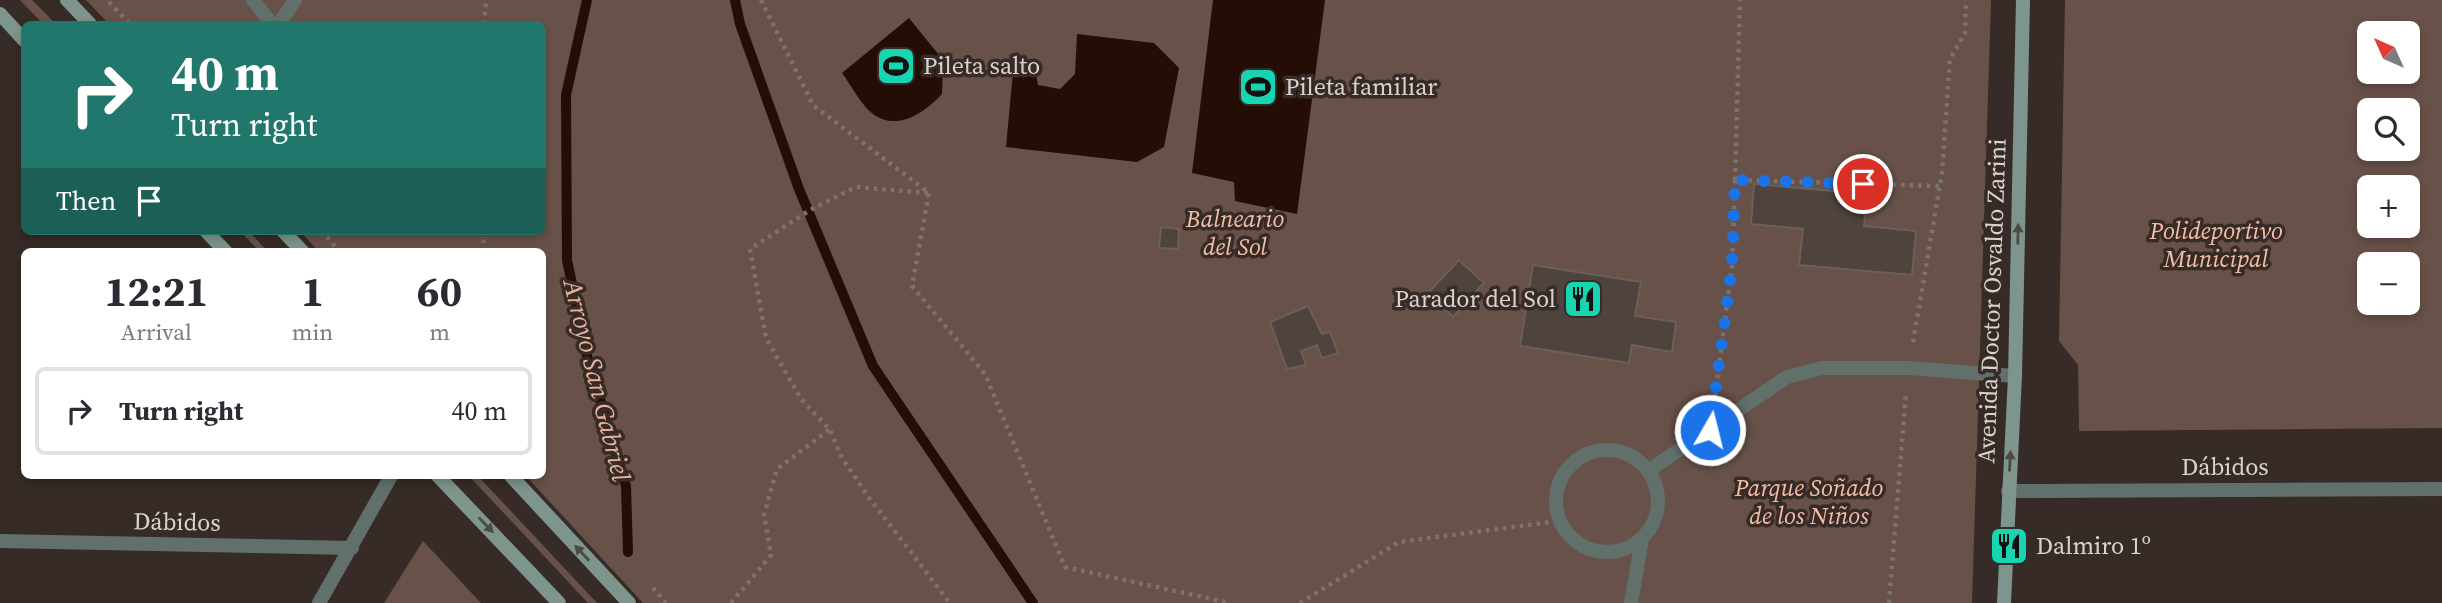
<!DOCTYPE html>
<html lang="en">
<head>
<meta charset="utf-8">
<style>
  body { margin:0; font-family:"Source Serif 4",serif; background:#f7f7f7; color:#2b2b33; height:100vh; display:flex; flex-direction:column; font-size:26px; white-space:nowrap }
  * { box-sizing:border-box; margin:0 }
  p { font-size:23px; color:#7c7c81 }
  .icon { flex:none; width:38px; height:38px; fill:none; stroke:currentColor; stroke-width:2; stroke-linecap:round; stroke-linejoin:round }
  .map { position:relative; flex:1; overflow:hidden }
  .sheet { position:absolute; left:21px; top:248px; width:525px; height:231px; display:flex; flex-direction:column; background:#fff; border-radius:10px; box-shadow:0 4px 10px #0003 }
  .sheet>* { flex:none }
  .top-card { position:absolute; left:21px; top:21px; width:525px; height:214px; border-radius:10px; box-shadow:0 4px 10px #0003; background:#22776c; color:#fff; overflow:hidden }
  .needle { width:46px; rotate:315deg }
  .tools { position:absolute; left:2357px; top:21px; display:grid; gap:14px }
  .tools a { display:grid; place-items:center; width:63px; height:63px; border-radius:10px; background:#fff; box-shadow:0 4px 10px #0003; font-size:35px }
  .pin { position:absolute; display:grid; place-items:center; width:60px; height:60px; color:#fff; margin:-30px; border:4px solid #fff; border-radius:50%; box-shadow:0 2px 7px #0007 }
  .me { position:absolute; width:77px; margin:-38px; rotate:8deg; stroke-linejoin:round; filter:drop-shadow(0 0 5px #0008) }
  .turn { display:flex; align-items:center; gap:24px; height:147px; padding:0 35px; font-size:32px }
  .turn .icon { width:91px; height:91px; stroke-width:2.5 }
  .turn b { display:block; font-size:49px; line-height:60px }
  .then { display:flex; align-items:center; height:66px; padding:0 35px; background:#0003; gap:14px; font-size:26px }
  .eta { display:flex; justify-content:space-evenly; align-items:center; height:119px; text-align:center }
  .eta b { font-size:42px; font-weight:700; line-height:49px }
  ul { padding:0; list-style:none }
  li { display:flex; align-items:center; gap:21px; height:88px; margin:0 14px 10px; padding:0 21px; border:4px solid #e1e1e2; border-radius:10px }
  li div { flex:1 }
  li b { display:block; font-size:26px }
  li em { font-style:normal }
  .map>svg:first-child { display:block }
  .green { fill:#685148; fill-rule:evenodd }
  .water { fill:#230d04 }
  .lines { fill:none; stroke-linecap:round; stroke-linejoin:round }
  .stream { stroke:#230d04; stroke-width:10 }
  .building { fill:#4f433e; stroke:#6b5f59; stroke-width:2 }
  .path { stroke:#7c726e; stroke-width:4.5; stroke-dasharray:3.5 5; stroke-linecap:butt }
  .service { stroke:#62706b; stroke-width:14 }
  .minor { stroke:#62706b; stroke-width:14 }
  .secondary { stroke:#7e958e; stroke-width:14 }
  .oneway { fill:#4c4b45 }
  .route { stroke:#1a73e8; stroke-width:12; stroke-dasharray:0 21.6 }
  .labels { text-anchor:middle; stroke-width:7; stroke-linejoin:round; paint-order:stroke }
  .poi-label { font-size:24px; fill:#d9d2cf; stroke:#362b26; text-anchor:start }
  .park-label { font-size:24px; font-style:italic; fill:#f4bda6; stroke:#362b26 }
  .street-label { font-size:24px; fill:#d9d2cf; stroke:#362b26 }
  .water-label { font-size:26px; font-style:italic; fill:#e9b29b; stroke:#362b26 }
</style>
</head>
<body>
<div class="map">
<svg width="2442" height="603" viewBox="0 0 2442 603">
  <rect width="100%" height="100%" fill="#362b26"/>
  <g class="green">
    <polygon points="20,0 32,0 56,24 43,24"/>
    <polygon points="86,0 1991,0 1972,603 643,603 526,476 542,476 542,252 319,252 300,231 542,231 542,24 109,24"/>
    <path d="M 2065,0 L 2442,0 L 2442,428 L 2079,431 L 2078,365 L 2059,341 ZM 2370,33 L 2408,33 L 2408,72 L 2370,72 ZM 2370,110 L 2408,110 L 2408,149 L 2370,149 ZM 2408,187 L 2408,226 L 2370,226 L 2370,187 ZM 2370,264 L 2408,264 L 2408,303 L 2370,303 Z"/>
    <polygon points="240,231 249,231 268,252 260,252"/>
    <polygon points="469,476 478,476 597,603 588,603"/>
    <polygon points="423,541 481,603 384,603"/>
  </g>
  <g class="water">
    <polygon points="1213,0 1325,0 1297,214 1235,201 1234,182 1192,173"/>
    <path d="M 909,18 L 943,60 L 942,94 C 925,112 898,132 873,114 C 861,105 851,85 842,73 Z"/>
    <polygon points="1077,34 1154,43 1179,68 1164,147 1137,162 1006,147 1014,61 1034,63 1038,85 1060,89 1075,74"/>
  </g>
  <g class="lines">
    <g class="stream">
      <polyline points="587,0 566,95 567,260 587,356 626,486 628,552"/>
      <polyline points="735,0 740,24 799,189 873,366 1033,603"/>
    </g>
  </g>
  <g class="building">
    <polygon points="1754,184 1867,194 1864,226 1916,231 1912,275 1799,265 1803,229 1751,224"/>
    <polygon points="1161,227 1179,229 1178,249 1159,248"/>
    <polygon points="1459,260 1484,283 1453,317 1428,293"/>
    <polygon points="1533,265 1641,282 1635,316 1676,322 1672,352 1632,345 1629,363 1520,346"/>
    <polygon points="1308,306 1322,334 1330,332 1338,353 1322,358 1317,345 1301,351 1306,365 1287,369 1270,322"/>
  </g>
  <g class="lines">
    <g class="path">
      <polyline points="761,0 813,105 929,193 912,286 985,374 1065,567 1230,603"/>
      <polyline points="109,2 130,24"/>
      <polyline points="484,24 486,0"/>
      <polyline points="1735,180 1740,0"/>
      <polyline points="928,193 856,187 810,210 750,249 766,338 801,399 830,430 842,458 870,499 950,603"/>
      <polyline points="483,231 484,252"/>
      <polyline points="327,237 340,252"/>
      <polyline points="1913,342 1942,173 1950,59 1965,33 1966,0"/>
      <polyline points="1715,395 1732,267 1735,180 1939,186"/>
      <polyline points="653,588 666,603"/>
      <polyline points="731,603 771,555 764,515 777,469 829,430"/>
      <polyline points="1300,603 1399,542 1559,521"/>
      <polyline points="1889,603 1906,392"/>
    </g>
    <g class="service">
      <polyline points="253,0 272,24"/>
      <polyline points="279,24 295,0"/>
    </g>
    <g class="minor">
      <circle cx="1607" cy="501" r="51"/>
      <polyline points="1648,471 1787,377 1822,368 1908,368 2015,376"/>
      <polyline points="2008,491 2442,489"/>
      <polyline points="0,541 352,548"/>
      <polyline points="319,603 391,476"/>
      <polyline points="1631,603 1642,539"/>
    </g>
    <g class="secondary">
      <polyline points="67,0 90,24"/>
      <polyline points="0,14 24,40"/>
      <polyline points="206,231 226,252"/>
      <polyline points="283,231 303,252"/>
      <polyline points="438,476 559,603"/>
      <polyline points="511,476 629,603"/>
      <polyline points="2004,603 2015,376 2023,0"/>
    </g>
  </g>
  <defs><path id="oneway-solid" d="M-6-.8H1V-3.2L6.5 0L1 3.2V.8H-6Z" transform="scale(1.75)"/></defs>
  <g class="oneway">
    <use href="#oneway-solid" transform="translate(2018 234) rotate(-89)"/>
    <use href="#oneway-solid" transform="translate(2010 461) rotate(-87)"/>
    <use href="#oneway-solid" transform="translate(486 525) rotate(46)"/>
    <use href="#oneway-solid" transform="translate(582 553) rotate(-133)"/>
  </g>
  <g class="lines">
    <polyline class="route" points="1710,430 1732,267 1735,180 1863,184"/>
  </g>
  <defs>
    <symbol id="stadium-square" viewBox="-11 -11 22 22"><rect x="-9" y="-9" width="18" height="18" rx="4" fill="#18d5b2" stroke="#362b26"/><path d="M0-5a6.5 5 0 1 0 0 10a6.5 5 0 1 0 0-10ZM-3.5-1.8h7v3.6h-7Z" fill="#111"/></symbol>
    <symbol id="restaurant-square" viewBox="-11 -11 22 22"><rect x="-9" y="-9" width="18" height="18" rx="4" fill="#18d5b2" stroke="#362b26"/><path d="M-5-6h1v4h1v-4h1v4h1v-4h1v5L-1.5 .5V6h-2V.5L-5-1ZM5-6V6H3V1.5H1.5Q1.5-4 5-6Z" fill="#111"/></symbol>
  </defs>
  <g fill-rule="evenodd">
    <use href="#stadium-square" x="874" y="44" width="44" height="44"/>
    <use href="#stadium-square" x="1236" y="65" width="44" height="44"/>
    <use href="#restaurant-square" x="1561" y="277" width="44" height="44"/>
    <use href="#restaurant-square" x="1987" y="524" width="44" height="44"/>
  </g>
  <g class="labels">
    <g class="poi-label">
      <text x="923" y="74">Pileta salto</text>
      <text x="1285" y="95">Pileta familiar</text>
      <text x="1556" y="307" text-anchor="end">Parador del Sol</text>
      <text x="2036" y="554">Dalmiro 1º</text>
    </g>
    <g class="park-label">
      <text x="1235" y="227">Balneario<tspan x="1235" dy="28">del Sol</tspan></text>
      <text x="2216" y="239">Polideportivo<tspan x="2216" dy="28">Municipal</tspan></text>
      <text x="1809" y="496">Parque Soñado<tspan x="1809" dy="28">de los Niños</tspan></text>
    </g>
    <g class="street-label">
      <text transform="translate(1992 301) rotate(-88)" y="8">Avenida Doctor Osvaldo Zarini</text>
      <text x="2225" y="475">Dábidos</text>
      <text transform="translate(177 522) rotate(1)" y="8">Dábidos</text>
    </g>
    <g class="water-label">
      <text transform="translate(597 380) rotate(76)" y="9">Arroyo San Gabriel</text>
    </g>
  </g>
</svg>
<div class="tools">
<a><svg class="needle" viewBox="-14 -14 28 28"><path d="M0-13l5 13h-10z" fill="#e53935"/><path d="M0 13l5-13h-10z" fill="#7c7c81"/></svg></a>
<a><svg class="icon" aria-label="search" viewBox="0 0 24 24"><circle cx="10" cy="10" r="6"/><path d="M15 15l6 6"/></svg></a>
<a>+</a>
<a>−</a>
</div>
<div class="pin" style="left:1863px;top:184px;background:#d93025"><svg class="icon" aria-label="arrive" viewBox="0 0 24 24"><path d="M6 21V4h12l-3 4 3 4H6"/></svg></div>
<svg class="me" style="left:1710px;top:430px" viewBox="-20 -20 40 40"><circle r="17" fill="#1a73e8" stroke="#fff" stroke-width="3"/><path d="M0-11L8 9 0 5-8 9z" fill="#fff"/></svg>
<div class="top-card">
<div class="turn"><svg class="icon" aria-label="right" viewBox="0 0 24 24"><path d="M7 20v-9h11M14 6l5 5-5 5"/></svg><div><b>40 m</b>Turn right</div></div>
<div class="then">Then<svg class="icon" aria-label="arrive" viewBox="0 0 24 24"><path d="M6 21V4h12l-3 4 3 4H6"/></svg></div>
</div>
<section class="sheet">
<div class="eta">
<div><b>12:21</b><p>Arrival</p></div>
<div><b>1</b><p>min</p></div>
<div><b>60</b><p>m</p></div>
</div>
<ul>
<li><svg class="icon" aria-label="right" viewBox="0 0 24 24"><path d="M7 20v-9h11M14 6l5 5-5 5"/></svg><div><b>Turn right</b></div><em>40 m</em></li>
</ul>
</section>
</div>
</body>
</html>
